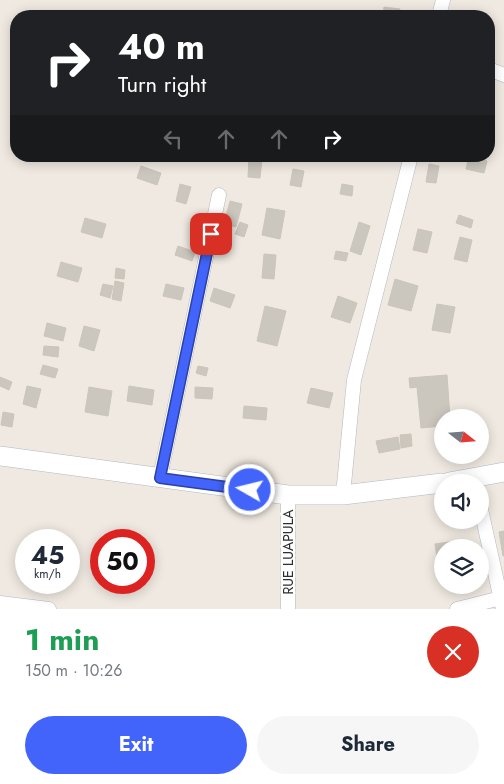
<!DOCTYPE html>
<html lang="en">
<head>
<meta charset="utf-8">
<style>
  body { margin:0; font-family:Jost,sans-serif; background:#f6f6f7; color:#1f2937; height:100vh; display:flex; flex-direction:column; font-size:19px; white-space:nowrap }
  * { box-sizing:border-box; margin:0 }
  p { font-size:16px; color:#747a83 }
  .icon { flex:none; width:28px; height:28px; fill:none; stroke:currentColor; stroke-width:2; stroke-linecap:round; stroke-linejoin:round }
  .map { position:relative; height:609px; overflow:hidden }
  .panel { display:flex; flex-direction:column; background:#fff; flex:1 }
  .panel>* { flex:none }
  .hud { position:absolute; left:10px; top:10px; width:485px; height:152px; border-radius:20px; box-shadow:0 2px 12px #0003; background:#202124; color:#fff; overflow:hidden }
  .needle { width:32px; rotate:107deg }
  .buttons { position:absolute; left:434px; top:409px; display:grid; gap:10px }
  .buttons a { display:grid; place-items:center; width:55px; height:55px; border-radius:50%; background:#fff; box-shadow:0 2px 12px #0003; font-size:25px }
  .speed { position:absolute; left:15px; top:529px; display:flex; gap:10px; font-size:25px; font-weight:700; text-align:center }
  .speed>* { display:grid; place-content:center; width:65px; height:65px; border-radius:50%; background:#fff; box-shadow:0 2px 12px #0003; line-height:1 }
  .speed small { font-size:12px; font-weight:400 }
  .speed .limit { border:8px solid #d22; background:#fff; color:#111 }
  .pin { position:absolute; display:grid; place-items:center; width:42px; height:42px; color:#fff; margin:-21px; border-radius:10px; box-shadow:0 2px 8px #0006 }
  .me { position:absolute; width:55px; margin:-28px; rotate:278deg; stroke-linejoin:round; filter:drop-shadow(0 0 4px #0008) }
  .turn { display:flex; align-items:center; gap:18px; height:105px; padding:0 25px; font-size:22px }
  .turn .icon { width:65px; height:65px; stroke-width:2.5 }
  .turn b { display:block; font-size:35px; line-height:42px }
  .lanes { display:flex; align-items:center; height:48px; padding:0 25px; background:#0003; justify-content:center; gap:25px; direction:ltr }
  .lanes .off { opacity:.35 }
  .round { display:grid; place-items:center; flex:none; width:52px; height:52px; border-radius:26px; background:#f6f6f7 }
  .overview { display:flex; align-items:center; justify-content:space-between; height:85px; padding:0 25px }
  h1 { font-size:30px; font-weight:700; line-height:38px; color:#1e9e55 }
  .cta { display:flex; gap:10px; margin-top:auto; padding:10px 25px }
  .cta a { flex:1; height:58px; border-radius:30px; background:#4264fb; color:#fff; font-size:20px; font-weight:700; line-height:58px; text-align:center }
  .cta a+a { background:#f6f6f7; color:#1f2937 }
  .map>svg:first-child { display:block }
  .building { fill:#cbc7bf; stroke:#cbc5ba }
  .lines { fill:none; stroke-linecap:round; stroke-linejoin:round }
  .minor-casing { stroke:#b4b7c1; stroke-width:15 }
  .secondary-casing { stroke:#b4b7c1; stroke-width:20 }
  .minor { stroke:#fff; stroke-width:14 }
  .secondary { stroke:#fff; stroke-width:19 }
  .route-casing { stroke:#2b41a3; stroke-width:12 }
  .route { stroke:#4264fb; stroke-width:9 }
  .labels { text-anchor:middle; stroke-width:4.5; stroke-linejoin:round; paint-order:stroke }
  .street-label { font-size:14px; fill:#2e2e2e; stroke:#fff }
</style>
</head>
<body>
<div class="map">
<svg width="504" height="609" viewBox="0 0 504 609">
  <rect width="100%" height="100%" fill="#efe9e1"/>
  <g class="building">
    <polygon points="384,7 400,9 399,16 383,16"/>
    <polygon points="469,157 487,161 484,173 466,169"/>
    <polygon points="249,158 262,159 260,178 248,177"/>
    <polygon points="429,164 439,166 436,183 426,182"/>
    <polygon points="141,166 161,173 157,185 137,178"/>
    <polygon points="293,169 304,171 301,187 290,185"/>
    <polygon points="180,184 191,187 186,204 176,201"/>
    <polygon points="342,184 353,186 352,196 340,194"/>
    <polygon points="230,201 242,204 236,227 224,224"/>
    <polygon points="267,208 285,211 280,239 262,235"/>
    <polygon points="459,215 473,220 471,228 456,223"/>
    <polygon points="85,218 106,224 102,238 81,232"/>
    <polygon points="240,222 248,225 244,237 235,234"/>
    <polygon points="359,222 370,226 361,255 350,251"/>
    <polygon points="418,229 432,232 427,253 413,250"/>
    <polygon points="460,237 472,240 467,262 454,259"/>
    <polygon points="178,246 195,252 192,261 175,255"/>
    <polygon points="336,251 348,253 346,261 334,259"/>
    <polygon points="264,254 276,255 274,279 262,278"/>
    <polygon points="61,262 82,268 78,282 57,276"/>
    <polygon points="116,268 125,270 124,279 115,278"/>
    <polygon points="395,279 418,286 411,311 388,305"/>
    <polygon points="115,281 124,283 121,301 112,299"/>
    <polygon points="103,284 113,286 110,298 100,295"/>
    <polygon points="166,284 184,288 181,300 163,296"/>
    <polygon points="214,288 235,295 230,308 210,301"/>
    <polygon points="338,296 357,303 350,323 331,317"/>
    <polygon points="437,304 455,307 450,333 432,330"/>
    <polygon points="265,306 286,311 277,346 257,341"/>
    <polygon points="47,323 66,328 63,341 44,336"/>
    <polygon points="84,326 100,330 94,351 79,346"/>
    <polygon points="44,346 59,347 58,357 43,355"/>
    <polygon points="43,365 58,369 55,378 40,374"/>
    <polygon points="198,366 208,368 206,376 196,373"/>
    <polygon points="447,375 450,418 442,418 442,426 421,428 417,387 410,388 409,378"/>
    <polygon points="0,377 12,382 9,390 0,386"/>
    <polygon points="27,386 41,389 36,408 23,404"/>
    <polygon points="129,386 154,390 152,405 127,401"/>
    <polygon points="89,387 112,391 108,416 85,412"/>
    <polygon points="195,387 213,388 212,399 195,398"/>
    <polygon points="311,388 333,393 329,408 307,403"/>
    <polygon points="244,406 267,408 266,420 243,418"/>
    <polygon points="3,412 14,414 12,427 1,425"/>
    <polygon points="411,434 412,446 401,448 400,435"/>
    <polygon points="398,437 400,449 379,453 376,441"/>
    <polygon points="504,531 504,556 503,556 499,532"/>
    <polygon points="463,540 464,548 442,548 442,564 438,564 435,544"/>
  </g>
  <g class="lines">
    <defs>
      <g id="minor">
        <polyline points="439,16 443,0"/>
        <polyline points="489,69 504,75"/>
        <polyline points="160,477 219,195"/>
        <polyline points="288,495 288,609"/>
        <polyline points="343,495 354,380 411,156"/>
        <polyline points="480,505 503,609"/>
        <polyline points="0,603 49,609"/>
        <polyline points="457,609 501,598"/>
      </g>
      <g id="secondary">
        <polyline points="0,456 288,495 343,495 442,483"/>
        <polyline points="449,482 504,472"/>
      </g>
    </defs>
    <use href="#minor" class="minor-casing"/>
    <use href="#secondary" class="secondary-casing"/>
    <use href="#minor" class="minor"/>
    <use href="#secondary" class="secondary"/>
  </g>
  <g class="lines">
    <defs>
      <polyline id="route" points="211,234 160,478 250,490"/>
    </defs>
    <use href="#route" class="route-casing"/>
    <use href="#route" class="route"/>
  </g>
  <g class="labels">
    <g class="street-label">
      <text transform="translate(288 552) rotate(-90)" y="5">RUE LUAPULA</text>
    </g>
  </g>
</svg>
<div class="buttons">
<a><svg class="needle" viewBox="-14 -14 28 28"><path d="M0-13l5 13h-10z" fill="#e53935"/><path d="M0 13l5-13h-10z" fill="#747a83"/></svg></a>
<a><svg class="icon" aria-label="sound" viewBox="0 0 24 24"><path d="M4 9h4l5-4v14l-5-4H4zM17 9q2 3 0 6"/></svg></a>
<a><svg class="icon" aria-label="layers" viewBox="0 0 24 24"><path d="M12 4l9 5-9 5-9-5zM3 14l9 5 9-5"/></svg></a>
</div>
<div class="speed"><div>45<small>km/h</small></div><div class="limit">50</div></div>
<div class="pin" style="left:211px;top:234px;background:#d93025"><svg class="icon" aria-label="arrive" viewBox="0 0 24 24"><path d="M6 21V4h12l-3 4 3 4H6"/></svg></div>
<svg class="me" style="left:250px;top:490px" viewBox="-20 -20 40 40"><circle r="17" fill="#4264fb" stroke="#fff" stroke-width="3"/><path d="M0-11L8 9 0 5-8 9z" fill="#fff"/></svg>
<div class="hud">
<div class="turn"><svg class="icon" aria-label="right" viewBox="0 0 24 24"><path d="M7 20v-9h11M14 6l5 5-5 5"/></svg><div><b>40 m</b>Turn right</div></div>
<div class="lanes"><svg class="icon off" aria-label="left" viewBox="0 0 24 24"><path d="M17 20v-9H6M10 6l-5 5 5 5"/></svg><svg class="icon off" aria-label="ahead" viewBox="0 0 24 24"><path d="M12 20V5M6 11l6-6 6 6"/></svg><svg class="icon off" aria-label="ahead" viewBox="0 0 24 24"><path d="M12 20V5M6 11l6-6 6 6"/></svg><svg class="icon" aria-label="right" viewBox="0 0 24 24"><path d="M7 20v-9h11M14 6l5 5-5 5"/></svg></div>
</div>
</div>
<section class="panel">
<div class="overview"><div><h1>1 min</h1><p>150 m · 10:26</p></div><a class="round" style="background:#d93025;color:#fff"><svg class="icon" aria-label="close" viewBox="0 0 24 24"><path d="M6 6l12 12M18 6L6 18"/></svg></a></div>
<div class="cta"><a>Exit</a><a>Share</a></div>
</section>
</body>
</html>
